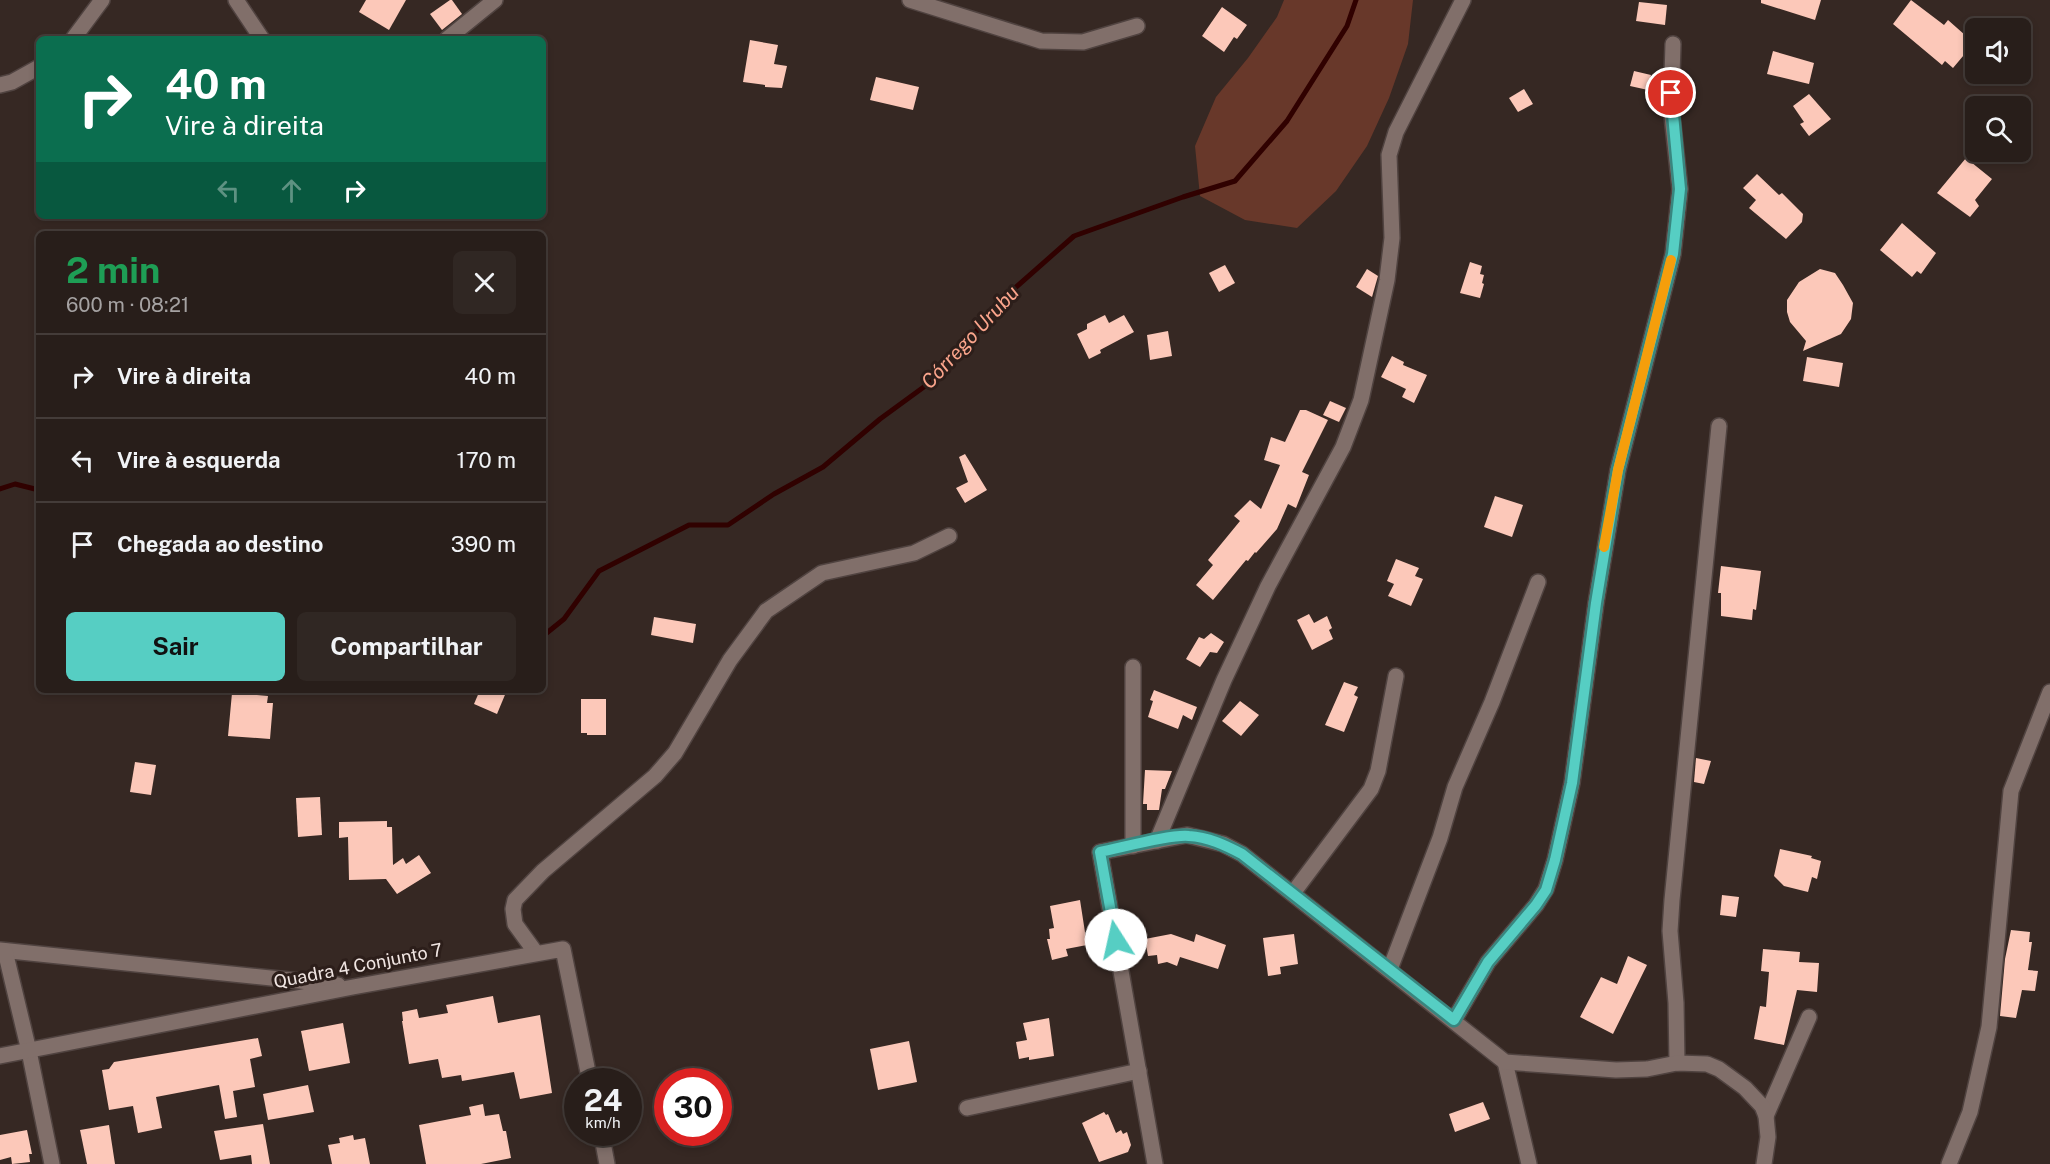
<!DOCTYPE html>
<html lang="pt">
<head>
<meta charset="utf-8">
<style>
  body { margin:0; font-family:"Public Sans",sans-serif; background:#302723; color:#f1f3f6; height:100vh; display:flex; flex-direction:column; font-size:22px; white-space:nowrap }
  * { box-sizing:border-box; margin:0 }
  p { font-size:20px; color:#a5a2a2 }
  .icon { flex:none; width:33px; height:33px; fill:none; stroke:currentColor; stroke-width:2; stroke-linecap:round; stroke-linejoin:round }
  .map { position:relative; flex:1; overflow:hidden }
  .sheet { position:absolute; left:36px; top:231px; width:510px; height:462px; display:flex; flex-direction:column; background:#281e1a; border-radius:9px; box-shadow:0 3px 9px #0003,0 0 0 2px #443c39 }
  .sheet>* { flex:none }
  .top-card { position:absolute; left:36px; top:36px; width:510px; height:183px; border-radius:9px; box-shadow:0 3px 9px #0003,0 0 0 2px #443c39; background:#0b6e4f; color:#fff; overflow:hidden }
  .buttons { position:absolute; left:1965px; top:18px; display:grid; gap:12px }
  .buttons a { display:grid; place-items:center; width:66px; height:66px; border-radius:9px; background:#281e1a; box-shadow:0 3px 9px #0003,0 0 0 2px #443c39; font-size:30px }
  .speed { position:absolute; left:564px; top:1068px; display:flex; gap:12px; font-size:30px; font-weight:700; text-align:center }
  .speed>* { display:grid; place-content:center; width:78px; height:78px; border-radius:50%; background:#281e1a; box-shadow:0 3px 9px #0003,0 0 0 2px #443c39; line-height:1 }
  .speed small { font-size:15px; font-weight:400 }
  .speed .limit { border:9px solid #d22; background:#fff; color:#111 }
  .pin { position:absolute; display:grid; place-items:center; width:51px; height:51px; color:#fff; margin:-26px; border:3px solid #fff; border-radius:50%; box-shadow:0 2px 6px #0007 }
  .me { position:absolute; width:66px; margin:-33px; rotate:350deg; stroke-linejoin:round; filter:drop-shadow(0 0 4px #0008) }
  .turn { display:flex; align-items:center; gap:21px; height:126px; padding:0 30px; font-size:27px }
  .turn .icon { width:78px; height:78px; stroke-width:2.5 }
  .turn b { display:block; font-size:42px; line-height:51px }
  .lanes { display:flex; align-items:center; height:57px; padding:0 30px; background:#0003; justify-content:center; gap:30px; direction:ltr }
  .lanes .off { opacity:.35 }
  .round { display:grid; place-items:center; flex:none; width:63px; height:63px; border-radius:9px; background:#302723 }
  .headline { display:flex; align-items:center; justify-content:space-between; height:102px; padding:0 30px }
  h1 { font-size:36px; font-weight:700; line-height:45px; color:#1e9e55 }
  .cta { display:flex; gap:12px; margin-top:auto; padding:12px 30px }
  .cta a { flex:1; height:69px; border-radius:9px; background:#56cec3; color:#111; font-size:24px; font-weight:700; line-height:69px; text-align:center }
  .cta a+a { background:#302723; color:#f1f3f6 }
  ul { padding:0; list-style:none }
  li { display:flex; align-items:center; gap:18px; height:84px; padding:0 30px; border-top:2px solid #443c39 }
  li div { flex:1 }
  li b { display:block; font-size:22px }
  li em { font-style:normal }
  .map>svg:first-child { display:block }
  .green { fill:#68382a }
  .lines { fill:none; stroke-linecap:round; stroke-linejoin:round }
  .stream { stroke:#300100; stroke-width:5 }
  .building { fill:#fcc8b9 }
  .minor-casing { stroke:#504340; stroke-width:18 }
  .minor { stroke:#816f6a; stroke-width:15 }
  .route-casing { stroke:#38867f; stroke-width:15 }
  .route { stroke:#56cec3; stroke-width:10 }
  .slow { stroke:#f59e0b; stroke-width:10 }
  .labels { text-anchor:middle; stroke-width:6; stroke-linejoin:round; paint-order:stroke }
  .street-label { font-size:18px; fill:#f0e5e2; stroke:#2c1e1a }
  .water-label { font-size:20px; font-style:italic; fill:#fba58c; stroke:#2c1e1a }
</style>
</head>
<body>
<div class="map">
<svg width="2050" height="1164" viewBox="0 0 2050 1164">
  <rect width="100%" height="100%" fill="#362823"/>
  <polygon class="green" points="1284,0 1413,0 1408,44 1389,98 1367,146 1336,191 1297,228 1245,220 1200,196 1195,146 1216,97 1248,58 1277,17"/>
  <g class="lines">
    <g class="stream">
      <polyline points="0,489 15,484 39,490"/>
      <polyline points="543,636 564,619 599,571 689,525 728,525 774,494 823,467 880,419 932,381 1015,288 1074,236 1183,197 1235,181 1287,121 1347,26 1356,0"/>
    </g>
  </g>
  <g class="building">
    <polygon points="366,0 406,0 389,30 359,12"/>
    <polygon points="450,0 452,0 462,14 442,30 430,14"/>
    <polygon points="1761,0 1821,0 1815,20 1761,3"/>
    <polygon points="1911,0 1944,25 1948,20 1974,43 1953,68 1945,61 1942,65 1893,24"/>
    <polygon points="1639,2 1667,5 1665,25 1636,21"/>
    <polygon points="1222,7 1247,25 1237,39 1234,37 1224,52 1202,36"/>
    <polygon points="750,40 778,45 774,64 787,66 782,88 765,87 765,85 743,82"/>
    <polygon points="1773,51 1814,63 1809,84 1767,74"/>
    <polygon points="1634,71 1651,75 1648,90 1630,86"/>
    <polygon points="876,77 919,87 913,110 870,100"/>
    <polygon points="1524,89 1533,104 1518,112 1509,98"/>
    <polygon points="1809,94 1831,119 1809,136 1800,124 1804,122 1793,106"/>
    <polygon points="1966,158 1992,179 1975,200 1979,206 1970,217 1937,193"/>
    <polygon points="1757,174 1779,195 1782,193 1803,214 1802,222 1786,239 1749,208 1756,200 1743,188"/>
    <polygon points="1902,223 1936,253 1921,274 1917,271 1912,277 1880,250"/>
    <polygon points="1470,262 1482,266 1480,274 1484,275 1482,283 1484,284 1480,298 1460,293"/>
    <polygon points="1225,265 1235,283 1219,292 1209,273"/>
    <polygon points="1367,269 1378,276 1372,297 1356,287"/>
    <polygon points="1820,269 1835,273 1843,285 1853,303 1851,319 1841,334 1803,351 1806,341 1790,322 1787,312 1787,300 1799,282"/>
    <polygon points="1105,315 1109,323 1124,315 1134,332 1100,350 1101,353 1089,359 1077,334 1087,329 1087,324"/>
    <polygon points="1168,331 1172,356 1150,360 1147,335"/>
    <polygon points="1392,356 1404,362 1403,365 1427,375 1414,403 1402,397 1406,389 1381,377"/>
    <polygon points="1807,357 1843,363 1839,387 1803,381"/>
    <polygon points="1330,401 1346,408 1339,422 1323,415"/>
    <polygon points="1300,410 1306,410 1328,420 1302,472 1309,475 1296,508 1288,504 1277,529 1256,553 1255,552 1248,561 1246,560 1213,600 1196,585 1213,565 1208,560 1240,521 1234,516 1250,500 1261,509 1280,465 1264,460 1271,437 1285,442"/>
    <polygon points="965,454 987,490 965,503 956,488 968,482 959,457"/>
    <polygon points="1495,496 1523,505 1512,537 1484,527"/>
    <polygon points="1396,559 1419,568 1415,576 1423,579 1411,606 1388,596 1394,584 1387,581"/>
    <polygon points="1721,566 1761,571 1756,610 1753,609 1752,620 1721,616 1721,593 1718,593"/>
    <polygon points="1309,614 1314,623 1327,616 1332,628 1329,630 1333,639 1312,650 1297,620"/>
    <polygon points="654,617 696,624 693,643 651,635"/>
    <polygon points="1211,633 1224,642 1217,653 1210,652 1200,667 1186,659 1199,637 1204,639"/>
    <polygon points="1344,682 1358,687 1354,695 1358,697 1344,732 1325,725"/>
    <polygon points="480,690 507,690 497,714 474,704"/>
    <polygon points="1154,690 1197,707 1192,720 1183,715 1178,729 1148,717 1153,701 1150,700"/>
    <polygon points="232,693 268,696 267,703 273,703 270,739 228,736"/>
    <polygon points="581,699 606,699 606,735 587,735 587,733 581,733"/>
    <polygon points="1240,701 1259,715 1241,736 1222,721"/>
    <polygon points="1696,758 1711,761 1704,784 1694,782"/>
    <polygon points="135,762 156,765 151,795 130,792"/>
    <polygon points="1145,770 1172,771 1165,789 1162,789 1159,810 1147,810 1147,804 1143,804"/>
    <polygon points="320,797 322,835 298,837 296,798"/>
    <polygon points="387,821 387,827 392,827 393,865 403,858 406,864 419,855 431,873 397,894 386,879 349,880 348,837 339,838 339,822"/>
    <polygon points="1780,849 1812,856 1811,858 1821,861 1817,879 1812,877 1808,892 1784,886 1774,876"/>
    <polygon points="1722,895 1739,897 1736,917 1720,915"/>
    <polygon points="1080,900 1087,945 1066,949 1068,956 1052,960 1047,939 1050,939 1049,929 1054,928 1050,906"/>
    <polygon points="2011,930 2030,932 2029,942 2032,942 2028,970 2038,971 2035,991 2022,990 2016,1018 2000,1016 2005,959"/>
    <polygon points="1171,934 1194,942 1196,934 1226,945 1218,969 1180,957 1177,966 1167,962 1158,964 1157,955 1148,956 1145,939"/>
    <polygon points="1294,934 1298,964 1280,967 1281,974 1268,976 1263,938"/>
    <polygon points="1763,949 1800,952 1799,962 1819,963 1817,992 1797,990 1784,1045 1754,1039 1760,1006 1766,1007 1769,972 1761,971"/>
    <polygon points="1628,956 1647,965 1613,1034 1580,1017 1601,977 1617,984"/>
    <polygon points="493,996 498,1023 540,1015 552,1093 520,1099 514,1072 462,1081 461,1075 442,1078 438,1059 409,1064 402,1021 403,1021 402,1012 417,1009 419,1018 448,1013 446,1005"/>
    <polygon points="1049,1018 1054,1056 1029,1060 1029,1057 1019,1059 1016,1042 1027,1040 1023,1023"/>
    <polygon points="343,1023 350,1063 309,1071 301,1031"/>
    <polygon points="258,1038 262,1056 250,1059 255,1087 233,1091 237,1117 225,1119 219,1085 156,1097 162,1128 138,1133 133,1106 109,1110 102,1070 109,1069 114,1062"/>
    <polygon points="909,1041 917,1082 878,1090 870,1049"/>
    <polygon points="308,1085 314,1112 268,1120 263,1094"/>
    <polygon points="1483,1102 1490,1119 1455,1132 1449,1114"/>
    <polygon points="483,1104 485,1116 499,1114 503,1131 506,1131 511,1158 481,1164 426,1164 419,1125 471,1115 469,1107"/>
    <polygon points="1104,1112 1106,1115 1108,1114 1116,1133 1121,1130 1123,1134 1127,1132 1131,1145 1128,1152 1099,1162 1082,1123"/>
    <polygon points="263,1124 270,1164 252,1164 251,1155 220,1160 214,1131"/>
    <polygon points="109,1125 115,1164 87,1164 80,1130"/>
    <polygon points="27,1130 32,1154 29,1154 30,1162 12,1164 11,1157 0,1160 0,1135"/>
    <polygon points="353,1135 354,1140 365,1138 370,1164 332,1164 328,1145 340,1143 339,1138"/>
  </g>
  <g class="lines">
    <defs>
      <g id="minor">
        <polyline points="236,0 262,39"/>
        <polyline points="910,0 1041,41 1083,42 1137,26"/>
        <polyline points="73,39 102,0"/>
        <polyline points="447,39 495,0"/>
        <polyline points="0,85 12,82 39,67"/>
        <polyline points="1133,667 1133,846"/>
        <polyline points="1157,841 1224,680 1268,586 1343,447 1361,400 1387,280 1392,238 1389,155 1396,132 1463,0"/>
        <polyline points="1293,893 1371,789 1378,771 1396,676"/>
        <polyline points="0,950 338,985"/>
        <polyline points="5,951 29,1051 52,1164"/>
        <polyline points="536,953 515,924 513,909 515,900 543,871 655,776 675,753 730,660 766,611 822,573 914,553 949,536"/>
        <polyline points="1390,969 1440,838 1455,787 1492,702 1538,582"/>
        <polyline points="1454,1020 1488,962 1536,905 1546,889 1555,860 1572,783 1596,603 1618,470 1673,254 1680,189 1671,107 1673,44"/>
        <polyline points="0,1056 353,987 563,949 590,1082"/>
        <polyline points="1505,1062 1529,1164"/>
        <polyline points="1677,1063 1676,1003 1670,931 1672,900 1719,426"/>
        <polyline points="967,1108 1139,1071"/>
        <polyline points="1766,1116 1809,1017"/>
        <polyline points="601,1132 607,1164"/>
        <polyline points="1155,1164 1100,852 1187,835 1223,844 1242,854 1505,1062 1616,1070 1647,1069 1677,1063 1707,1064 1719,1069 1745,1088 1762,1106 1766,1116 1768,1137 1764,1164"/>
        <polyline points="1949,1164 1970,1112 1989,1027 2011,791 2050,692"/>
      </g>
    </defs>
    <use href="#minor" class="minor-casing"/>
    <use href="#minor" class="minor"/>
  </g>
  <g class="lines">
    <defs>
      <path id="route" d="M 1116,940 L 1100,852 C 1121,848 1170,834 1189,836 C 1208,837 1225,845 1242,854 L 1454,1020 L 1488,962 L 1536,905 L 1546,890 L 1555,860 L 1572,783 L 1596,603 L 1618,470 L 1673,254 L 1680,189 L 1671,93"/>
    </defs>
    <use href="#route" class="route-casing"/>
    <use href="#route" class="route"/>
    <polyline class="slow" points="1604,547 1618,470 1671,260"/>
  </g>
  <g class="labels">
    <g class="street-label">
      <text transform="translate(358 966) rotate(-11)" y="6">Quadra 4 Conjunto 7</text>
    </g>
    <g class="water-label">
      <text transform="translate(970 337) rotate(-47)" y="7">Córrego Urubu</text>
    </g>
  </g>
</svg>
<div class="buttons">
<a><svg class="icon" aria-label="sound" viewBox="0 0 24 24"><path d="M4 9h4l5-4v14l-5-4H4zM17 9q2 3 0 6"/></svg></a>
<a><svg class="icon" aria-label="search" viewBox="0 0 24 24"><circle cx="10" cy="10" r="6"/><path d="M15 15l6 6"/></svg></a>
</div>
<div class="speed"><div>24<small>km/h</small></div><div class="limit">30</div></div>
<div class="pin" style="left:1671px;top:93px;background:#d93025"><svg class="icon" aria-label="arrive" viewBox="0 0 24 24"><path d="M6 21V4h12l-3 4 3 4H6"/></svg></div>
<svg class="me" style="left:1116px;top:940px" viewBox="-20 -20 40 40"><circle r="19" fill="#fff"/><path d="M0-13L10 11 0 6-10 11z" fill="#56cec3"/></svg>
<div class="top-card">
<div class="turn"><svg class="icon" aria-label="right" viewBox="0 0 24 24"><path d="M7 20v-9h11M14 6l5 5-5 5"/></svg><div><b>40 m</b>Vire à direita</div></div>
<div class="lanes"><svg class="icon off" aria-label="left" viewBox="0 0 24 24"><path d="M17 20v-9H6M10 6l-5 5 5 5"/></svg><svg class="icon off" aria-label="ahead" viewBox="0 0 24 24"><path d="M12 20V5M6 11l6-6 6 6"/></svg><svg class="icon" aria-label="right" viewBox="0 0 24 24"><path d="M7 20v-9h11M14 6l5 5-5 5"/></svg></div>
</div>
<section class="sheet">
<div class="headline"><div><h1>2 min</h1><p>600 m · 08:21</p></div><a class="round"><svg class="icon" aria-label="close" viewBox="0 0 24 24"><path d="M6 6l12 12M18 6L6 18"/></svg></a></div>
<ul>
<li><svg class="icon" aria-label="right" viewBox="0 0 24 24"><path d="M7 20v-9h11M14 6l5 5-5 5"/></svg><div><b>Vire à direita</b></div><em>40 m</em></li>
<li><svg class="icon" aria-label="left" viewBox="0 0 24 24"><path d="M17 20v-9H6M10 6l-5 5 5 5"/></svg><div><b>Vire à esquerda</b></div><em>170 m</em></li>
<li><svg class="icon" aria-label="arrive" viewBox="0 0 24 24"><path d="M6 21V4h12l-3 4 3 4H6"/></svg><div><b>Chegada ao destino</b></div><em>390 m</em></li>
</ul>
<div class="cta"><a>Sair</a><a>Compartilhar</a></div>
</section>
</div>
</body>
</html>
